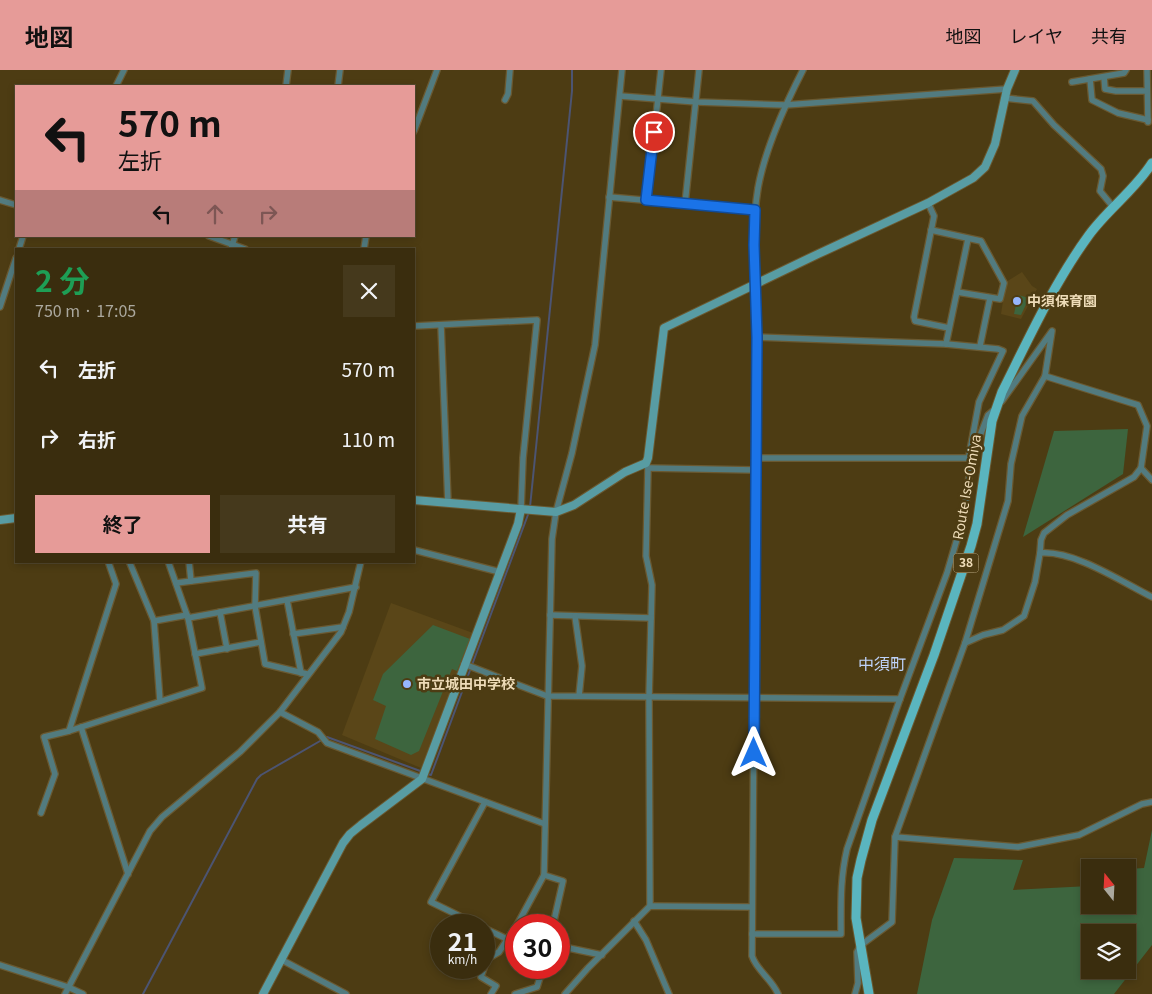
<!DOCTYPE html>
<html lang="ja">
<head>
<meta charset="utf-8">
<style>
  body { margin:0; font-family:Georgia,"Noto Sans JP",serif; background:#45391c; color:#f1f3f6; height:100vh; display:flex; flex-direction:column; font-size:19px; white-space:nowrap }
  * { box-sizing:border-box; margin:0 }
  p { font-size:16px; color:#aba89e }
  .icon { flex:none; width:28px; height:28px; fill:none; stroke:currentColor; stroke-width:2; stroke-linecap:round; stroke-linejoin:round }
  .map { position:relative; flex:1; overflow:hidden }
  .sheet { position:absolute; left:15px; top:178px; width:400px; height:315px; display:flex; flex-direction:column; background:#3a2d0e; border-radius:0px; box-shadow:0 2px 8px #0003,0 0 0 1px #54492e }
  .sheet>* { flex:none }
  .guide { position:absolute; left:15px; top:15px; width:400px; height:152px; border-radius:0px; box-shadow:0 2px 8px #0003,0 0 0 1px #54492e; background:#e69b98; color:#111; overflow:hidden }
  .needle { width:32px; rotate:342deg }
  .fabs { position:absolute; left:1081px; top:789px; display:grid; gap:10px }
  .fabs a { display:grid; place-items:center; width:55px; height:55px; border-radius:0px; background:#3a2d0e; box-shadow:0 2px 8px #0003,0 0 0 1px #54492e; font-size:25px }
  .speed { position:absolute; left:430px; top:844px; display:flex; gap:10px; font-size:25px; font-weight:700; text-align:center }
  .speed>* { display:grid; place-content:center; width:65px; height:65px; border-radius:50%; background:#3a2d0e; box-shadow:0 2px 8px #0003,0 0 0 1px #54492e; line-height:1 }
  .speed small { font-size:12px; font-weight:400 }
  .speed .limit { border:8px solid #d22; background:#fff; color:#111 }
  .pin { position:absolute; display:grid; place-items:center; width:42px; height:42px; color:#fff; margin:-21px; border:2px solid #fff; border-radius:50%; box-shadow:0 1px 5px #0007 }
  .me { position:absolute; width:55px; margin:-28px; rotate:0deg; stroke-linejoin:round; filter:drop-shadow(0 0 4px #0008) }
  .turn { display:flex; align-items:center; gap:18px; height:105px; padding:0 20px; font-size:22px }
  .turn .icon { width:65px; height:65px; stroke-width:2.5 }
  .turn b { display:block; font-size:35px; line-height:42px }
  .lanes { display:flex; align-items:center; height:48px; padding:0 20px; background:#0003; justify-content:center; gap:25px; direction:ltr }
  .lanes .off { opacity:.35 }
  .round { display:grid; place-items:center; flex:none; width:52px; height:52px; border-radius:0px; background:#45391c }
  .head { display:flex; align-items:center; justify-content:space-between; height:85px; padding:0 20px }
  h1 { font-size:30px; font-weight:700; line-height:38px; color:#1e9e55 }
  .primary-button { display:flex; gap:10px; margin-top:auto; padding:10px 20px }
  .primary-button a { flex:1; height:58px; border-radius:0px; background:#e69b98; color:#111; font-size:20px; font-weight:700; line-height:58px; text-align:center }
  .primary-button a+a { background:#45391c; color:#f1f3f6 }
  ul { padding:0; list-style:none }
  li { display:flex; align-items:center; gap:15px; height:70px; padding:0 20px }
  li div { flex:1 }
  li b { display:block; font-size:19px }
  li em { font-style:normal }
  header { display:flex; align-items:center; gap:30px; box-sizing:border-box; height:70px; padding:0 25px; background:#e69b98; color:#111 }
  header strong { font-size:24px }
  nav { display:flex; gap:28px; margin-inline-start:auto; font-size:18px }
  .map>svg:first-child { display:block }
  .built { fill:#5a4618 }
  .green { fill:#3d653e; fill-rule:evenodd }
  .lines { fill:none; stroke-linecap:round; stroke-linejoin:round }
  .stream { stroke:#4c5472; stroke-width:2 }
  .street-casing { stroke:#6a5931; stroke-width:8 }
  .secondary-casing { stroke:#6a5931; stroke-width:10 }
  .primary-casing { stroke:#6a5931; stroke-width:11 }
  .street { stroke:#527b7f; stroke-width:5.5 }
  .secondary { stroke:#589ca3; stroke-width:8 }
  .primary { stroke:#5ab5bf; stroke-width:9 }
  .route-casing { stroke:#114b97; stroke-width:12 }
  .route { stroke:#1a73e8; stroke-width:9 }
  .poi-dot { fill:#96b6fd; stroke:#4d3c13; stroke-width:2 }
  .labels { text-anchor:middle; stroke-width:5; stroke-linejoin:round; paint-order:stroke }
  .shield { fill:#4d3c13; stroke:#beac86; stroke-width:1 }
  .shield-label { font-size:12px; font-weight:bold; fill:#eedcb8 }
  .poi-label { font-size:14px; font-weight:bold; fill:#eedcb8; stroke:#4d3c13; text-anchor:start }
  .street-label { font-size:14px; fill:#eedcb8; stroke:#4d3c13 }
  .quarter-label { font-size:16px; fill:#bed2fa; stroke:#4d3c13 }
</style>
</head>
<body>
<header>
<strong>地図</strong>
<nav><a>地図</a><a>レイヤ</a><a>共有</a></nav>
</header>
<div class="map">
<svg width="1152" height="924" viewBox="0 0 1152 924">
  <rect width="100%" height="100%" fill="#4d3c13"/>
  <g class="built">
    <polygon points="1022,202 1032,216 1037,219 1021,249 1001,244 1006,212"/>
    <polygon points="391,533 473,563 421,698 342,665"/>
  </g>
  <g class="green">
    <polygon points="1018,225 1029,228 1021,245 1014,244"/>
    <polygon points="1128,359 1123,404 1023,467 1054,361"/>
    <polygon points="433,555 470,569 457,601 452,599 419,681 411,685 375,669 386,636 373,630 383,604"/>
    <path d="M 1152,760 L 1152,875 L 1114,924 L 917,924 L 932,850 L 954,788 L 1023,790 L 1013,820 L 1090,816 L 1090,835 L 1128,835 L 1128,799 L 1144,798 ZM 1128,862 L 1128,900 L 1090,900 L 1090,862 Z"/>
  </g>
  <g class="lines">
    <g class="stream">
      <polyline points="530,437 572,21 572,0"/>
      <polyline points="427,704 431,705 529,442"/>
      <polyline points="143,924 257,709 261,705 327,667 423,702"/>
    </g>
    <defs>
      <g id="street">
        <polyline points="1147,0 1148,52"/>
        <polyline points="1104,7 1105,19 1116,21 1146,21"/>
        <polyline points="1090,9 1092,30 1118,43 1148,50"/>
        <polyline points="1072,12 1124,3 1126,0"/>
        <polyline points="116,16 124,0"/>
        <polyline points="286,16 288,0"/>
        <polyline points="338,16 340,0"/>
        <polyline points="620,26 697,32 785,35 1007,19"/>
        <polyline points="1005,28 1033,31 1054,55 1101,99 1103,106 1100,121 1114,138"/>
        <polyline points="505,30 508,24 510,0"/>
        <polyline points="414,61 437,0"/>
        <polyline points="609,127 755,140"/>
        <polyline points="0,130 16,135"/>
        <polyline points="647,130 661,0"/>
        <polyline points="928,133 934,146 914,247 915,251 949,258"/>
        <polyline points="685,134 699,0"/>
        <polyline points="931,160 981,171 1004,213 1000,229 957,222"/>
        <polyline points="209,166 245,179"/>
        <polyline points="19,179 23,166"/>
        <polyline points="231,179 235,166"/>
        <polyline points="364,179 366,166"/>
        <polyline points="0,237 16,188"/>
        <polyline points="441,255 448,433"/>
        <polyline points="414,256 537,250 523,388 521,439"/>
        <polyline points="757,267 946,274 998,279 1003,281 979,332 969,386"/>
        <polyline points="946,274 968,169"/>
        <polyline points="980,276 990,228"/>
        <polyline points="1045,306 1138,335 1147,356 1141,398 1152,410"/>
        <polyline points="756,388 969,388 971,389"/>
        <polyline points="646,393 648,398 646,486 652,515 649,628 650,836"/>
        <polyline points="648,398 755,400"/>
        <polyline points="414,480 500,502"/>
        <polyline points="1040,483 1041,470 1044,463 1067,445 1134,407 1141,398"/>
        <polyline points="129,491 154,551 187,545"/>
        <polyline points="168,491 188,548 356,517"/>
        <polyline points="189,491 191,511"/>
        <polyline points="176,513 256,503 255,536 265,594 307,604"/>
        <polyline points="287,530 301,603"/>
        <polyline points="220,542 227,579"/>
        <polyline points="550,545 651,548"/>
        <polyline points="575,546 582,596 579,626"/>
        <polyline points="154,551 160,631"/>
        <polyline points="293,564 343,557"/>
        <path d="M 965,573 L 983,565 L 1003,560 L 1024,546 L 1035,512 L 1040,483 C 1074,480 1122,512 1152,527"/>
        <polyline points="195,584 261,572"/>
        <polyline points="464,594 547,626 900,629"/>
        <polyline points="280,642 318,662 327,673 545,754"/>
        <polyline points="81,657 128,804"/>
        <polyline points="69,661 202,618 188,548"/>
        <polyline points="41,743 55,704 44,667 69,661 116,514 108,491"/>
        <polyline points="895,767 1018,777 1079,765 1142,734 1152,732"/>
        <polyline points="634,851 646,870 669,924"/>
        <polyline points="478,855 431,832 485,732"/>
        <polyline points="517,855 544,805"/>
        <polyline points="553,855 563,811 544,805 552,469 556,442 572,383 595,275 622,0"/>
        <polyline points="484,858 509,870 516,870"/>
        <path d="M 752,864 L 841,864 C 841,833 840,809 847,779 L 900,629 L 947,503 L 965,442 L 971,389 L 988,345 L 994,340"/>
        <polyline points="559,876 602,885"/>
        <polyline points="282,890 346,924"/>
        <polyline points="0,895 68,917 83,924"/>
        <polyline points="65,924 150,761 162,747 240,682 280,642 341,562 349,542 361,491"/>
        <polyline points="491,924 496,916 481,907 487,889 499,882 516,856"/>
        <polyline points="515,924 537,917 543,898"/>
        <polyline points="565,924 588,898 650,836 752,837"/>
        <path d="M 778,924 C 772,909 757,901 752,886 L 757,267 C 756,217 750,167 758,118 C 765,79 785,35 803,0"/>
        <polyline points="855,924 858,913 857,882 861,875 892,852 895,767 965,573 1008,431 1011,394 1022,346 1045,306 1052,261 1002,331"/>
      </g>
      <g id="secondary">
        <polyline points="414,430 556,442 574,435 625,402 646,393 648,388 664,258 818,184 928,133 973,108 985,97 995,74 1007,19 1015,0"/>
        <polyline points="0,450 16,448"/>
        <polyline points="263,924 343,773 350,764 361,755 422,709 518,454 521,439"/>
      </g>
      <path id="primary" d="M 869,924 L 856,848 L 857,808 L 861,790 L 872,750 L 934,585 L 971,476 L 977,454 L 992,351 L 1002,322 C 1029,268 1054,213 1089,165 C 1108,139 1135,120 1152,93"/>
    </defs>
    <use href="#street" class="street-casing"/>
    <use href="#secondary" class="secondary-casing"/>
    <use href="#primary" class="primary-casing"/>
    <use href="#street" class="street"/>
    <use href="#secondary" class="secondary"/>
    <use href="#primary" class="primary"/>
  </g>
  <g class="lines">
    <defs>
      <polyline id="route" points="654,62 646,130 755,140 754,175 757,267 754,683"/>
    </defs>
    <use href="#route" class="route-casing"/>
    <use href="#route" class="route"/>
  </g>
  <g class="poi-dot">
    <circle cx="1017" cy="231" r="5"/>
    <circle cx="407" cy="614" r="5"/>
  </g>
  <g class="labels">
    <rect class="shield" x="953.5" y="483.5" width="25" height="19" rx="4"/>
    <g class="shield-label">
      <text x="966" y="497">38</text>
    </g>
    <g class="poi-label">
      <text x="1027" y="236">中須保育園</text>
      <text x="417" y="619">市立城田中学校</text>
    </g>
    <g class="street-label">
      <text transform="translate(967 417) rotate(-80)" y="5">Route Ise-Omiya</text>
    </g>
    <g class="quarter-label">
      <text x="882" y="600">中須町</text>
    </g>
  </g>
</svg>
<div class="fabs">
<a><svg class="needle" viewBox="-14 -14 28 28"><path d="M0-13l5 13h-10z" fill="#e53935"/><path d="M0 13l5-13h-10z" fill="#aba89e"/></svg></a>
<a><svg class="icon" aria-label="layers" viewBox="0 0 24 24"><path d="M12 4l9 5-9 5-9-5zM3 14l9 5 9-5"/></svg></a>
</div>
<div class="speed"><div>21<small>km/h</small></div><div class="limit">30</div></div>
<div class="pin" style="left:654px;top:62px;background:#d93025"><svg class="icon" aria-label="arrive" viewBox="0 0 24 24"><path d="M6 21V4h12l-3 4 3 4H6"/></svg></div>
<svg class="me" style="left:754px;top:683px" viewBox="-20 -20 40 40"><path d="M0-17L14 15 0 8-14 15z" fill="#1a73e8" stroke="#fff" stroke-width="4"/></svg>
<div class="guide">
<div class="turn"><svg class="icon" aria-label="left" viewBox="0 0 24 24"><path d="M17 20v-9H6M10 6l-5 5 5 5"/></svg><div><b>570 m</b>左折</div></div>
<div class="lanes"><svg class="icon" aria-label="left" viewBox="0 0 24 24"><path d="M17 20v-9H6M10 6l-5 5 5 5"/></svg><svg class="icon off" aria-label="ahead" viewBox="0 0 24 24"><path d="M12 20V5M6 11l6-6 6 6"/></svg><svg class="icon off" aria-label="right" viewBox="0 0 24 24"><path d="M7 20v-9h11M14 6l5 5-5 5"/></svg></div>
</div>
<section class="sheet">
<div class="head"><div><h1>2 分</h1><p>750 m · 17:05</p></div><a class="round"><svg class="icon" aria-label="close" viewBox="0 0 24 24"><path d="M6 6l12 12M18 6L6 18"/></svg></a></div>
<ul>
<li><svg class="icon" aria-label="left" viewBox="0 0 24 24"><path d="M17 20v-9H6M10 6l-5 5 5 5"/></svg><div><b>左折</b></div><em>570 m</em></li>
<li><svg class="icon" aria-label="right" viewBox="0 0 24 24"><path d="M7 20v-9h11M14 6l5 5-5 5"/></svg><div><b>右折</b></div><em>110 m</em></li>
</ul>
<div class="primary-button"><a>終了</a><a>共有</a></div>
</section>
</div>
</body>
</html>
